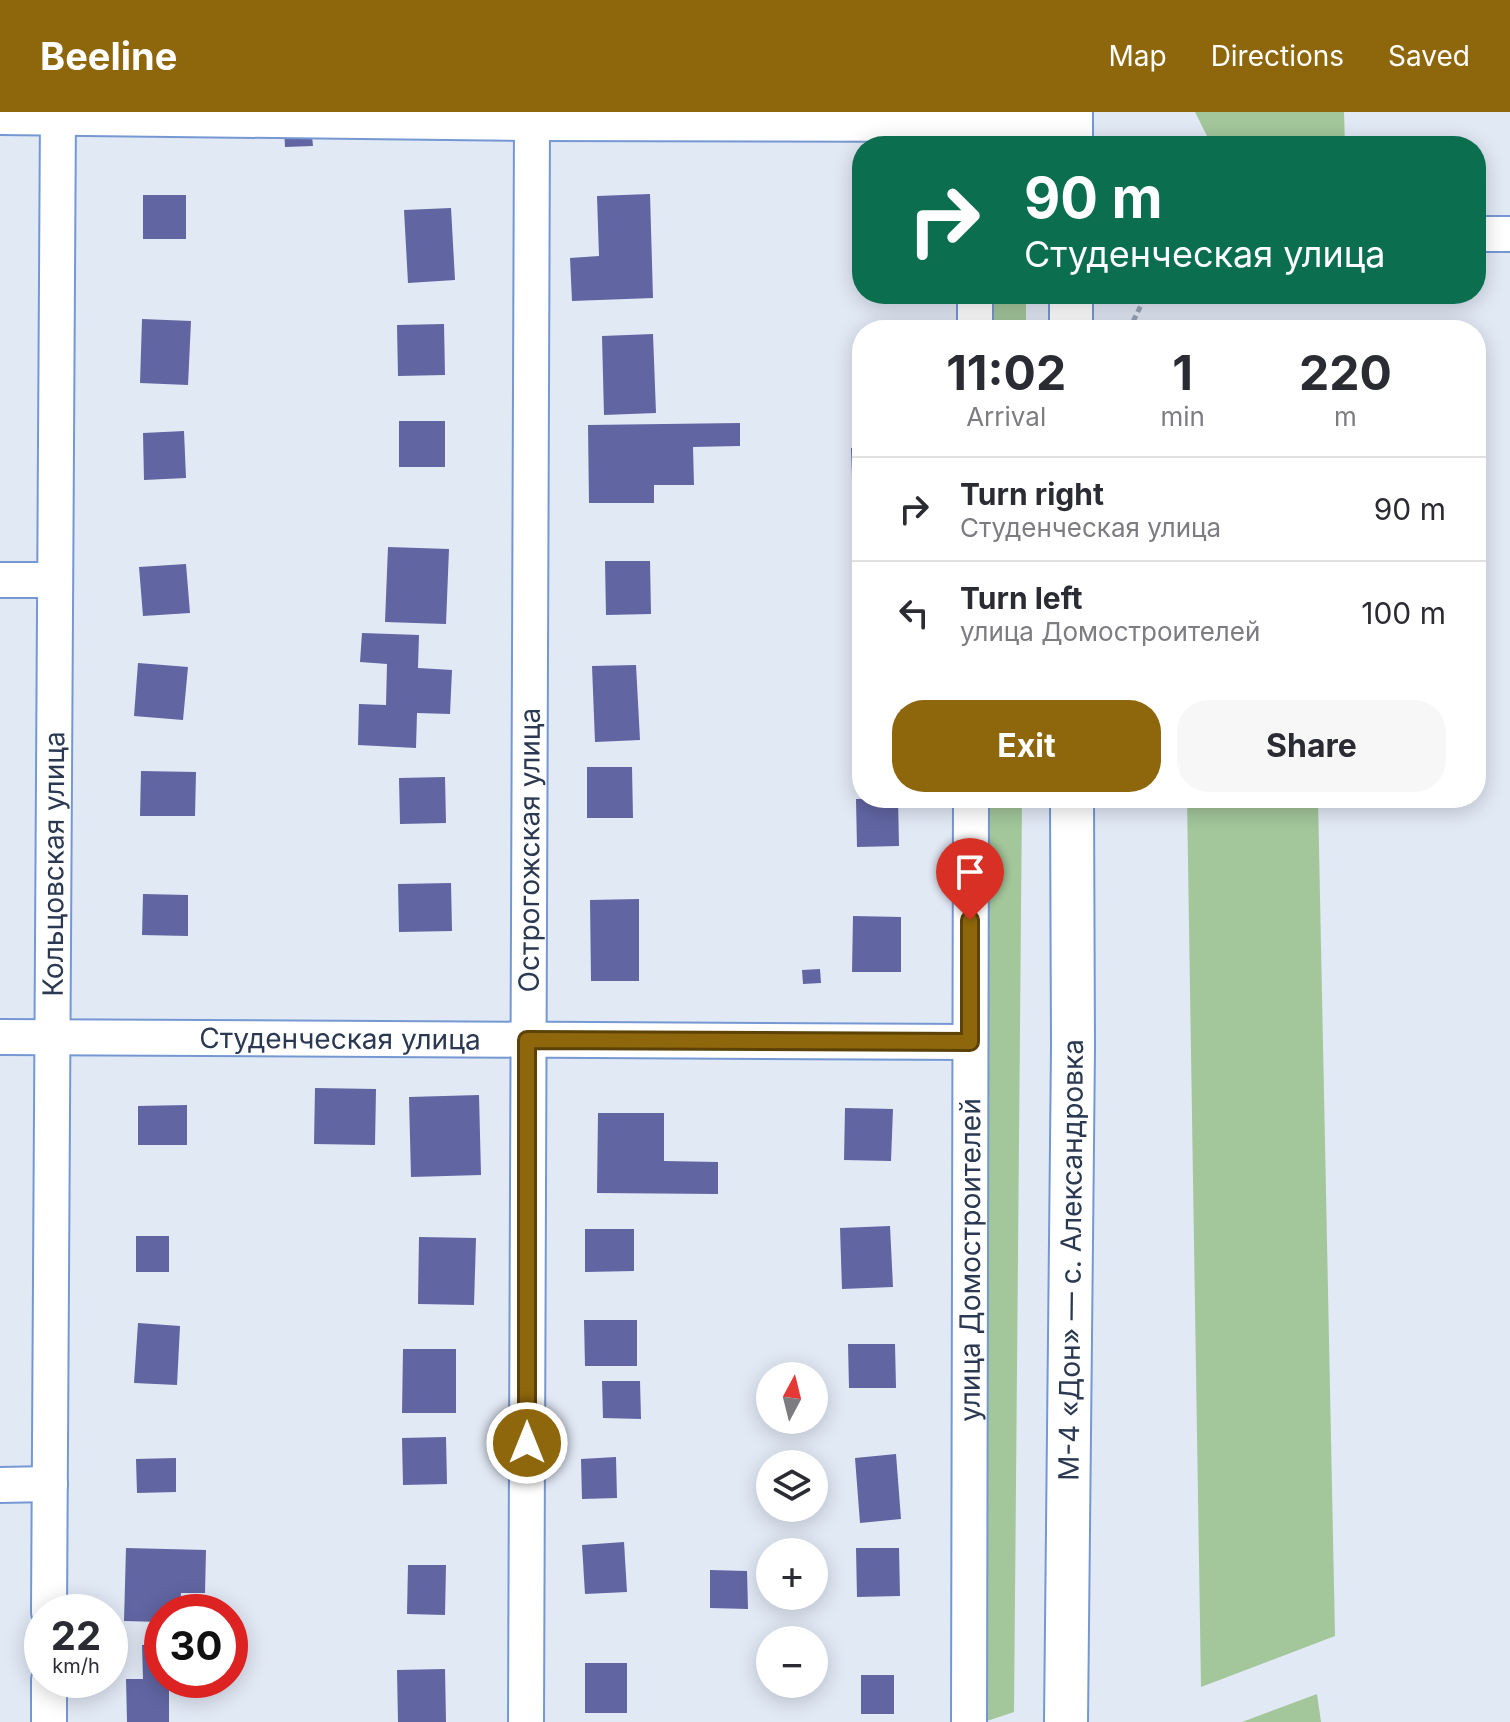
<!DOCTYPE html>
<html lang="en">
<head>
<meta charset="utf-8">
<style>
  body { margin:0; font-family:Inter,sans-serif; background:#f7f7f7; color:#2b2b33; height:100vh; display:flex; flex-direction:column; font-size:30px; white-space:nowrap }
  * { box-sizing:border-box; margin:0 }
  p { font-size:26px; color:#7c7c81 }
  .icon { flex:none; width:44px; height:44px; fill:none; stroke:currentColor; stroke-width:2; stroke-linecap:round; stroke-linejoin:round }
  .map { position:relative; flex:1; overflow:hidden }
  .panel { position:absolute; left:852px; top:208px; width:634px; height:488px; display:flex; flex-direction:column; background:#fff; border-radius:32px; box-shadow:0 4px 20px #0003 }
  .panel>* { flex:none }
  .guide { position:absolute; left:852px; top:24px; width:634px; height:168px; border-radius:32px; box-shadow:0 4px 20px #0003; background:#0b6e4f; color:#fff; overflow:hidden }
  .needle { width:52px; rotate:7deg }
  .tools { position:absolute; left:756px; top:1250px; display:grid; gap:16px }
  .tools a { display:grid; place-items:center; width:72px; height:72px; border-radius:50%; background:#fff; box-shadow:0 4px 20px #0003; font-size:40px }
  .speed { position:absolute; left:24px; top:1482px; display:flex; gap:16px; font-size:40px; font-weight:700; text-align:center }
  .speed>* { display:grid; place-content:center; width:104px; height:104px; border-radius:50%; background:#fff; box-shadow:0 4px 20px #0003; line-height:1 }
  .speed small { font-size:20px; font-weight:400 }
  .speed .limit { border:12px solid #d22; background:#fff; color:#111 }
  .pin { position:absolute; display:grid; place-items:center; width:68px; height:68px; color:#fff; margin:-82px -34px; border-radius:50% 50% 50% 0; rotate:-45deg; box-shadow:0 0 8px #0007 }
  .pin .icon { rotate:45deg }
  .me { position:absolute; width:88px; margin:-44px; rotate:0deg; stroke-linejoin:round; filter:drop-shadow(0 0 6px #0008) }
  .turn { display:flex; align-items:center; gap:28px; height:168px; padding:0 40px; font-size:36px }
  .turn .icon { width:104px; height:104px; stroke-width:2.5 }
  .turn b { display:block; font-size:56px; line-height:68px }
  .eta { display:flex; justify-content:space-evenly; align-items:center; height:136px; text-align:center }
  .eta b { font-size:48px; font-weight:700; line-height:56px }
  .primary-button { display:flex; gap:16px; margin-top:auto; padding:16px 40px }
  .primary-button a { flex:1; height:92px; border-radius:32px; background:#8e660b; color:#fff; font-size:32px; font-weight:700; line-height:92px; text-align:center }
  .primary-button a+a { background:#f7f7f7; color:#2b2b33 }
  ul { padding:0; list-style:none }
  li { display:flex; align-items:center; gap:24px; height:104px; padding:0 40px; border-top:2px solid #e1e1e2 }
  li div { flex:1 }
  li b { display:block; font-size:30px }
  li em { font-style:normal }
  header { display:flex; align-items:center; gap:48px; box-sizing:border-box; height:112px; padding:0 40px; background:#8e660b; color:#fff }
  header strong { font-size:38px }
  nav { display:flex; gap:44px; margin-inline-start:auto; font-size:28px }
  .map>svg:first-child { display:block }
  .green { fill:#a3c69b }
  .building { fill:#6165a2 }
  .lines { fill:none; stroke-linecap:round; stroke-linejoin:round }
  .minor-casing { stroke:#7598d3; stroke-width:38 }
  .major-casing { stroke:#7598d3; stroke-width:46 }
  .path { stroke:#98a3b4; stroke-width:5; stroke-dasharray:6 4; stroke-linecap:butt }
  .minor { stroke:#fff; stroke-width:34 }
  .major { stroke:#fff; stroke-width:42 }
  .route-casing { stroke:#5c4207; stroke-width:20 }
  .route { stroke:#8e660b; stroke-width:14 }
  .labels { text-anchor:middle; stroke-width:8; stroke-linejoin:round; paint-order:stroke }
  .street-label { font-size:28px; fill:#2a3951; stroke:#f5f5f5 }
</style>
</head>
<body>
<header>
<strong>Beeline</strong>
<nav><a>Map</a><a>Directions</a><a>Saved</a></nav>
</header>
<div class="map">
<svg width="1510" height="1610" viewBox="0 0 1510 1610">
  <rect width="100%" height="100%" fill="#e1e9f5"/>
  <g class="green">
    <polygon points="1195,0 1344,0 1345,34 1212,34"/>
    <polygon points="990,182 1026,182 1026,218 989,218"/>
    <polygon points="987,686 1022,686 1014,1600 984,1610"/>
    <polygon points="1187,686 1318,686 1335,1524 1201,1575"/>
    <polygon points="1317,1582 1321,1610 1242,1610"/>
  </g>
  <g class="building">
    <polygon points="311,14 313,34 285,35 284,15"/>
    <polygon points="650,82 653,186 572,189 570,146 599,144 597,84"/>
    <rect x="143" y="83" width="43" height="44"/>
    <polygon points="451,96 455,168 408,171 404,98"/>
    <polygon points="853,100 862,100 862,157 855,157"/>
    <polygon points="142,207 191,209 188,273 140,271"/>
    <polygon points="444,212 445,263 398,264 397,213"/>
    <polygon points="653,222 656,301 604,303 602,224"/>
    <polygon points="853,240 862,240 862,295 854,295"/>
    <rect x="399" y="309" width="46" height="46"/>
    <polygon points="740,311 740,334 693,335 694,373 654,373 654,391 589,391 588,313"/>
    <polygon points="184,319 186,366 144,368 143,321"/>
    <polygon points="851,336 862,336 862,392 853,392"/>
    <polygon points="388,435 449,437 446,512 385,510"/>
    <polygon points="605,449 650,449 651,502 606,503"/>
    <polygon points="186,452 190,501 143,504 139,455"/>
    <polygon points="852,455 862,455 862,513 855,513"/>
    <polygon points="362,521 419,523 418,556 452,558 450,602 417,601 416,636 358,633 359,592 386,593 387,552 360,550"/>
    <polygon points="138,551 188,555 183,608 134,604"/>
    <polygon points="636,553 640,628 595,630 592,554"/>
    <polygon points="862,578 862,632 855,632 854,579"/>
    <polygon points="587,655 632,655 633,706 587,706"/>
    <polygon points="141,659 196,660 195,704 140,704"/>
    <polygon points="445,665 446,711 400,712 399,666"/>
    <polygon points="898,686 899,734 857,735 856,687"/>
    <polygon points="451,771 452,819 399,820 398,772"/>
    <polygon points="143,782 188,783 188,824 142,823"/>
    <polygon points="639,787 639,869 591,869 590,788"/>
    <polygon points="853,804 901,805 901,860 852,860"/>
    <polygon points="820,857 821,871 803,872 802,858"/>
    <polygon points="315,976 376,977 375,1033 314,1032"/>
    <polygon points="479,983 481,1063 411,1065 409,985"/>
    <polygon points="187,993 187,1033 138,1033 138,994"/>
    <polygon points="845,996 893,997 891,1049 844,1048"/>
    <polygon points="598,1001 664,1001 664,1049 718,1050 718,1082 597,1081"/>
    <polygon points="890,1114 893,1175 842,1177 840,1116"/>
    <polygon points="585,1117 634,1117 634,1159 585,1160"/>
    <rect x="136" y="1124" width="33" height="36"/>
    <polygon points="419,1125 476,1126 474,1193 418,1192"/>
    <polygon points="584,1208 637,1208 637,1254 585,1254"/>
    <polygon points="138,1211 180,1214 177,1273 134,1271"/>
    <polygon points="848,1232 895,1232 896,1276 849,1276"/>
    <polygon points="403,1237 456,1237 456,1301 402,1301"/>
    <polygon points="602,1269 640,1269 641,1307 603,1306"/>
    <polygon points="446,1325 447,1372 403,1373 402,1326"/>
    <polygon points="896,1342 901,1407 860,1411 855,1346"/>
    <polygon points="616,1345 617,1386 582,1387 581,1347"/>
    <polygon points="176,1346 176,1380 137,1381 136,1347"/>
    <polygon points="624,1430 627,1480 585,1482 582,1433"/>
    <polygon points="126,1436 206,1438 205,1481 181,1481 180,1500 162,1500 162,1510 124,1509"/>
    <polygon points="856,1436 899,1436 900,1484 857,1485"/>
    <polygon points="408,1453 446,1453 445,1503 407,1502"/>
    <polygon points="710,1458 747,1459 748,1497 710,1496"/>
    <polygon points="162,1532 162,1568 169,1568 169,1610 127,1610 126,1567 143,1567 142,1533"/>
    <rect x="585" y="1551" width="42" height="50"/>
    <polygon points="445,1557 446,1610 398,1610 397,1558"/>
    <rect x="861" y="1563" width="33" height="39"/>
  </g>
  <g class="lines">
    <defs>
      <g id="minor">
        <polyline points="0,5 532,11 976,12"/>
        <polyline points="976,34 976,12 1071,12"/>
        <polyline points="1476,122 1510,122"/>
        <polyline points="975,218 975,182"/>
        <polyline points="0,468 54,468"/>
        <path id="s1" d="M 0,925 L 970,930"/>
        <polyline points="0,1373 50,1372"/>
        <path id="s2" d="M 49,1500 L 58,0"/>
        <polyline points="49,1610 49,1568"/>
        <path id="s3" d="M 526,1610 L 532,11"/>
        <path id="s4" d="M 969,1610 L 971,686"/>
      </g>
      <g id="major">
        <polyline points="1071,34 1071,0"/>
        <polyline points="1071,182 1071,218"/>
        <path id="s5" d="M 1066,1610 L 1073,936 L 1072,686"/>
      </g>
    </defs>
    <use href="#minor" class="minor-casing"/>
    <use href="#major" class="major-casing"/>
    <polyline class="path" points="1129,218 1144,187 1149,182"/>
    <use href="#minor" class="minor"/>
    <use href="#major" class="major"/>
  </g>
  <g class="lines">
    <defs>
      <polyline id="route" points="527,1331 527,928 970,930 970,808"/>
    </defs>
    <use href="#route" class="route-casing"/>
    <use href="#route" class="route"/>
  </g>
  <g class="labels">
    <g class="street-label">
      <text dy="10" stroke="none"><textPath href="#s3" startOffset="872">Острогожская улица</textPath></text>
      <text dy="10" stroke="none"><textPath href="#s2" startOffset="748">Кольцовская улица</textPath></text>
      <text dy="10" stroke="none"><textPath href="#s1" startOffset="340">Студенческая улица</textPath></text>
      <text dy="10" stroke="none"><textPath href="#s4" startOffset="462">улица Домостроителей</textPath></text>
      <text dy="10" stroke="none"><textPath href="#s5" startOffset="462">М-4 «Дон» — с. Александровка</textPath></text>
    </g>
  </g>
</svg>
<div class="tools">
<a><svg class="needle" viewBox="-14 -14 28 28"><path d="M0-13l5 13h-10z" fill="#e53935"/><path d="M0 13l5-13h-10z" fill="#7c7c81"/></svg></a>
<a><svg class="icon" aria-label="layers" viewBox="0 0 24 24"><path d="M12 4l9 5-9 5-9-5zM3 14l9 5 9-5"/></svg></a>
<a>+</a>
<a>−</a>
</div>
<div class="speed"><div>22<small>km/h</small></div><div class="limit">30</div></div>
<div class="pin" style="left:970px;top:808px;background:#d93025"><svg class="icon" aria-label="arrive" viewBox="0 0 24 24"><path d="M6 21V4h12l-3 4 3 4H6"/></svg></div>
<svg class="me" style="left:527px;top:1331px" viewBox="-20 -20 40 40"><circle r="17" fill="#8e660b" stroke="#fff" stroke-width="3"/><path d="M0-11L8 9 0 5-8 9z" fill="#fff"/></svg>
<div class="guide">
<div class="turn"><svg class="icon" aria-label="right" viewBox="0 0 24 24"><path d="M7 20v-9h11M14 6l5 5-5 5"/></svg><div><b>90 m</b>Студенческая улица</div></div>
</div>
<section class="panel">
<div class="eta">
<div><b>11:02</b><p>Arrival</p></div>
<div><b>1</b><p>min</p></div>
<div><b>220</b><p>m</p></div>
</div>
<ul>
<li><svg class="icon" aria-label="right" viewBox="0 0 24 24"><path d="M7 20v-9h11M14 6l5 5-5 5"/></svg><div><b>Turn right</b><p>Студенческая улица</p></div><em>90 m</em></li>
<li><svg class="icon" aria-label="left" viewBox="0 0 24 24"><path d="M17 20v-9H6M10 6l-5 5 5 5"/></svg><div><b>Turn left</b><p>улица Домостроителей</p></div><em>100 m</em></li>
</ul>
<div class="primary-button"><a>Exit</a><a>Share</a></div>
</section>
</div>
</body>
</html>
